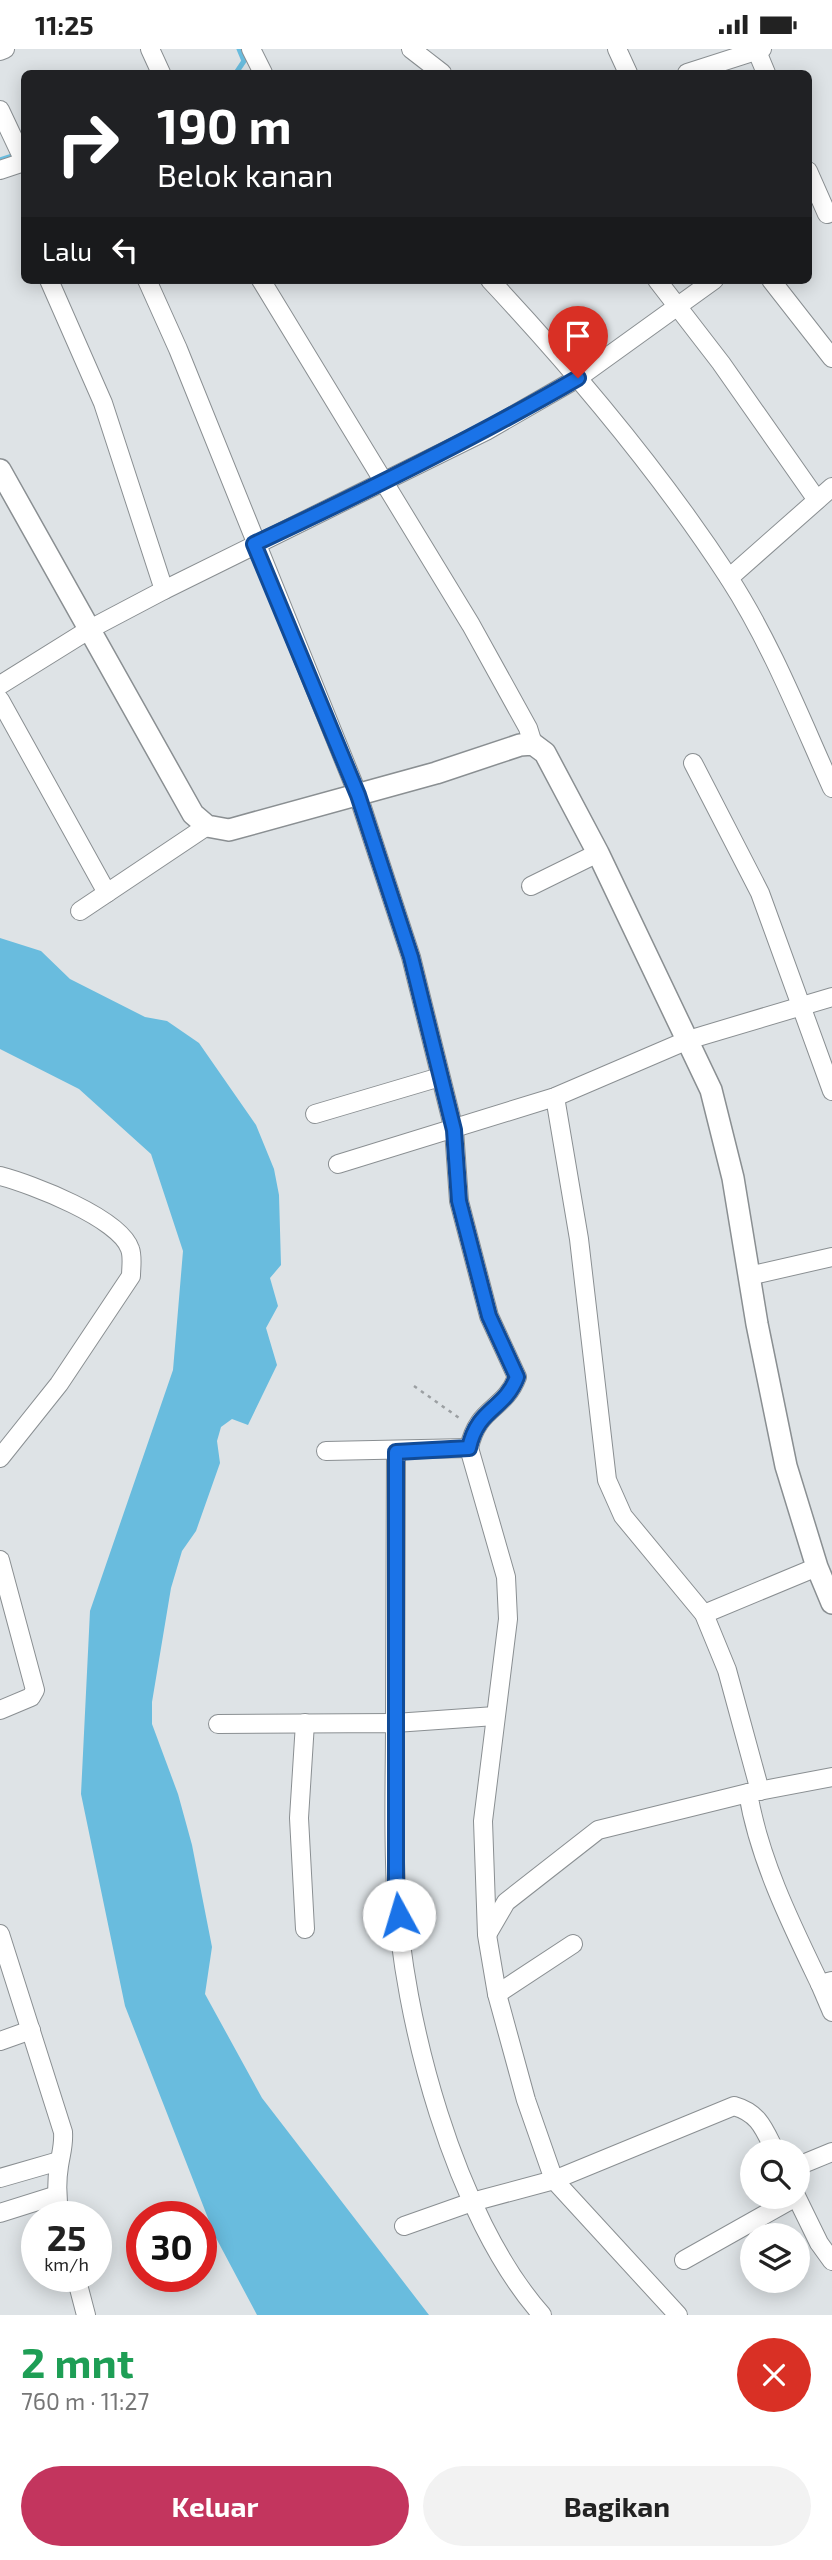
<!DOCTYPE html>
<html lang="id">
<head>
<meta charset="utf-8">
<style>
  body { margin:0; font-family:"Exo 2",sans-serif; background:#f2f2f2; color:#222; height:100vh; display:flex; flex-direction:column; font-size:26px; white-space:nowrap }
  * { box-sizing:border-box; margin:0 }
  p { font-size:23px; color:#767676 }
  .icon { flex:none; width:38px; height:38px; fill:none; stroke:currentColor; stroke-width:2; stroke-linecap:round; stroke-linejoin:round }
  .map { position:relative; height:2266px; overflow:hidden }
  .side { display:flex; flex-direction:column; background:#fff; flex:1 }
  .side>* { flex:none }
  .banner { position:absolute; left:21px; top:21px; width:791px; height:214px; border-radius:10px; box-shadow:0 4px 18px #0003; background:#202124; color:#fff; overflow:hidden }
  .fabs { position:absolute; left:740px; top:2090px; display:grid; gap:14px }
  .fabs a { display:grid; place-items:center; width:70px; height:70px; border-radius:50%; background:#fff; box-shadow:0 4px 18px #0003; font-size:35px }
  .speed { position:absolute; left:21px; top:2152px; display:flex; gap:14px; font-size:35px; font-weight:700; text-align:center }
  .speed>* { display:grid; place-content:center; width:91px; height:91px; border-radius:50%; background:#fff; box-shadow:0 4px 18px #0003; line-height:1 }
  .speed small { font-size:18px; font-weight:400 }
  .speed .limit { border:10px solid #d22; background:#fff; color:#111 }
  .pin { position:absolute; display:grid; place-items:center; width:60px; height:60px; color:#fff; margin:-72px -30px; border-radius:50% 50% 50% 0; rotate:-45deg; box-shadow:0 0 7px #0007 }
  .pin .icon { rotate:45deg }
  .me { position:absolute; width:77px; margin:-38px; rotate:354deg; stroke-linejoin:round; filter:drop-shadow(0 0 5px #0008) }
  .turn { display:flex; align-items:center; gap:24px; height:147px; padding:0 21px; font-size:32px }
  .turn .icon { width:91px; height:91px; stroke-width:2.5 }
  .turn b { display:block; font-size:49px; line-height:60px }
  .then { display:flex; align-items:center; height:66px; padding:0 21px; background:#0003; gap:14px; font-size:26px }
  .round { display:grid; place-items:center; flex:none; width:74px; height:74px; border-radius:37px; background:#f2f2f2 }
  .overview { display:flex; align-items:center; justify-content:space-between; height:119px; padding:0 21px }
  h1 { font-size:42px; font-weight:700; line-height:52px; color:#1e9e55 }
  .primary-button { display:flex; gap:14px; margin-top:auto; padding:14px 21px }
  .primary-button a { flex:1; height:80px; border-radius:42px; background:#c3355e; color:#fff; font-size:28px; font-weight:700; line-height:80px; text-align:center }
  .primary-button a+a { background:#f2f2f2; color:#222 }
  .status { display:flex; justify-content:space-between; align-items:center; height:49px; padding:0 35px; background:#fff; direction:ltr }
  .status svg { height:19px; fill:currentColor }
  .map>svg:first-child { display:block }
  .water { fill:#69bcde }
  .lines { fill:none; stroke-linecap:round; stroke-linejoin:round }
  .stream { stroke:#69bcde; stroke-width:5 }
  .minor-casing { stroke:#8a8f92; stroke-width:20 }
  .tertiary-casing { stroke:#8a8f92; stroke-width:24 }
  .path { stroke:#9b9fa2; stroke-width:2.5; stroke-dasharray:3.5 5; stroke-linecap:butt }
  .minor { stroke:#fff; stroke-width:18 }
  .tertiary { stroke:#fff; stroke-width:21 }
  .route-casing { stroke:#114b97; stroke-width:18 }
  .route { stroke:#1a73e8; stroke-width:12 }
</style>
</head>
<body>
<div class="status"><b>11:25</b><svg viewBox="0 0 49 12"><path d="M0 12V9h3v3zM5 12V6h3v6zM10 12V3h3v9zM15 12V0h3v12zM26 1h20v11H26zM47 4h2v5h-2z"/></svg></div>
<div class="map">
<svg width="832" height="2266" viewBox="0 0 832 2266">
  <rect width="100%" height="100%" fill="#dee3e6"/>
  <polygon class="water" points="0,889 41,902 70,930 145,968 167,972 199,994 256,1076 274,1120 279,1146 281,1216 270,1229 278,1257 266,1279 277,1316 248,1376 232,1370 221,1378 217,1392 220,1414 196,1482 182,1502 171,1539 152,1653 152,1675 178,1745 192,1796 212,1898 205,1945 262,2049 429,2266 257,2266 215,2187 125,1957 81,1745 90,1562 173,1321 183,1202 151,1105 79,1040 0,1000"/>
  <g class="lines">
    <g class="stream">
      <polyline points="236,24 244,12 239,0"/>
      <polyline points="0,111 18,105"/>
    </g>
    <defs>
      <g id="minor">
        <polyline points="150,0 161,24"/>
        <polyline points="251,0 263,24"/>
        <polyline points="411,0 442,24"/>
        <polyline points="617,0 628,24"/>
        <polyline points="756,0 766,24"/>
        <polyline points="0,2 5,0"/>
        <polyline points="687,24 762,0"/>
        <polyline points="0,61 24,112"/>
        <polyline points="0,121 24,113"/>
        <polyline points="808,122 827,165"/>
        <polyline points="49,231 103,354 164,541"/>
        <path d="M 147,231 L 178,300 L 358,746 L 411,908 L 454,1081 L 459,1152 L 489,1267 L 517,1328 C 504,1362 478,1357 469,1399 L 506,1528 L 508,1570 L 483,1772 L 487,1886 L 497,1945 L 526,2051 L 554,2131 L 678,2266"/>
        <polyline points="261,231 471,576 528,679 533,695"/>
        <path d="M 490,231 C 576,323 660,423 729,529 C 771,594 800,668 832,739"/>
        <polyline points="657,231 721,314 817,451"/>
        <polyline points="771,231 832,309"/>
        <polyline points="729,529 832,438"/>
        <polyline points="0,636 90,580 164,541 486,382 578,329 714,231"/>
        <polyline points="0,651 107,844"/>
        <polyline points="693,714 760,844 832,1042"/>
        <polyline points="531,837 598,804"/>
        <polyline points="80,862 207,777"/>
        <polyline points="555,1048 579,1190 607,1431 623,1467 704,1565 727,1621 760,1742"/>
        <polyline points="315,1065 440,1028"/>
        <polyline points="338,1115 555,1048 688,991 832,948"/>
        <path d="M 0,1127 C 31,1135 120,1169 130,1200 C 133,1208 131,1219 131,1227 L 59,1335 L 0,1409"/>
        <polyline points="749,1227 832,1208"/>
        <polyline points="326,1402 469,1399"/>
        <polyline points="396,1403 395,1674 495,1667"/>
        <polyline points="0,1511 35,1641 31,1648 0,1661"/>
        <polyline points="704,1565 817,1518"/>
        <path d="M 218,1675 L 395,1674 C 395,1729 393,1784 396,1839 C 402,1969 455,2168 542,2266"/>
        <path d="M 832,1728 L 748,1744 C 759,1810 791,1875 820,1935 L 832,1932"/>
        <polyline points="305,1880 299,1769 305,1674"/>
        <polyline points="488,1884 506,1853 598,1781 748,1744"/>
        <path d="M 0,1885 L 63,2083 C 64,2096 61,2104 59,2117 C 56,2135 57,2151 60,2168"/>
        <polyline points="820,1935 832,1963"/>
        <polyline points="497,1945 573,1895"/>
        <polyline points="0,1992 31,1981"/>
        <polyline points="798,2117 832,2103"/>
        <polyline points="0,2129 59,2112"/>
        <polyline points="796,2147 819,2194 832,2212"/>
        <polyline points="0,2164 57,2146"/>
        <path d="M 404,2177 L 472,2153 L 554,2131 L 734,2057 C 759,2064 764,2080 775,2102"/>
        <polyline points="684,2211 796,2148"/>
        <polyline points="76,2228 86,2266"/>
      </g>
      <polyline id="tertiary" points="0,421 193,765 207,777 229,781 436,724 520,696 533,695 545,704 598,804 711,1041 733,1129 757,1275 786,1417 817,1518 832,1554"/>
    </defs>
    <use href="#minor" class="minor-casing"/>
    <use href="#tertiary" class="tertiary-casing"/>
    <polyline class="path" points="414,1337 462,1371"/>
    <use href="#minor" class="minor"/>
    <use href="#tertiary" class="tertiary"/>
  </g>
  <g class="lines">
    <defs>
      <path id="route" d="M 399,1866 L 396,1841 L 396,1403 L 469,1399 C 478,1358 504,1362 517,1328 L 489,1267 L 459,1152 L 454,1081 L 411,908 L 358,746 L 254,495 C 365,443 473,390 578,329"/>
    </defs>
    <use href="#route" class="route-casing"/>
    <use href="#route" class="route"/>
  </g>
</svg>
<div class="fabs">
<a><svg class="icon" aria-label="search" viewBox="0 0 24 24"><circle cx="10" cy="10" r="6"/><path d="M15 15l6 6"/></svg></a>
<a><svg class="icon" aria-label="layers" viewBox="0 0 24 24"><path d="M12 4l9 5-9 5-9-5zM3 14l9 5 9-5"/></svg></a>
</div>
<div class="speed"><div>25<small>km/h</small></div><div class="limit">30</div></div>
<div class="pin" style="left:578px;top:329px;background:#d93025"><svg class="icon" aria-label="arrive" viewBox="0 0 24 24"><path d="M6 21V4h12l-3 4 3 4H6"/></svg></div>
<svg class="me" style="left:399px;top:1866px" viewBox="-20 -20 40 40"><circle r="19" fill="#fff"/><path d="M0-13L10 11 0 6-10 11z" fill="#1a73e8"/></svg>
<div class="banner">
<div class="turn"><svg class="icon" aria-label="right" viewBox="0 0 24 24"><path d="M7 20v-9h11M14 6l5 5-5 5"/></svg><div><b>190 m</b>Belok kanan</div></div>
<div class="then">Lalu<svg class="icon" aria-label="left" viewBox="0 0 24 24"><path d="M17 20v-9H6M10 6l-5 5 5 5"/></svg></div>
</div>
</div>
<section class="side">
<div class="overview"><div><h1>2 mnt</h1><p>760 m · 11:27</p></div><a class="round" style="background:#d93025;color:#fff"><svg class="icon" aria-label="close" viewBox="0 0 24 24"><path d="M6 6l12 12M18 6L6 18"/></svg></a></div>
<div class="primary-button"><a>Keluar</a><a>Bagikan</a></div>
</section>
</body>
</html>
